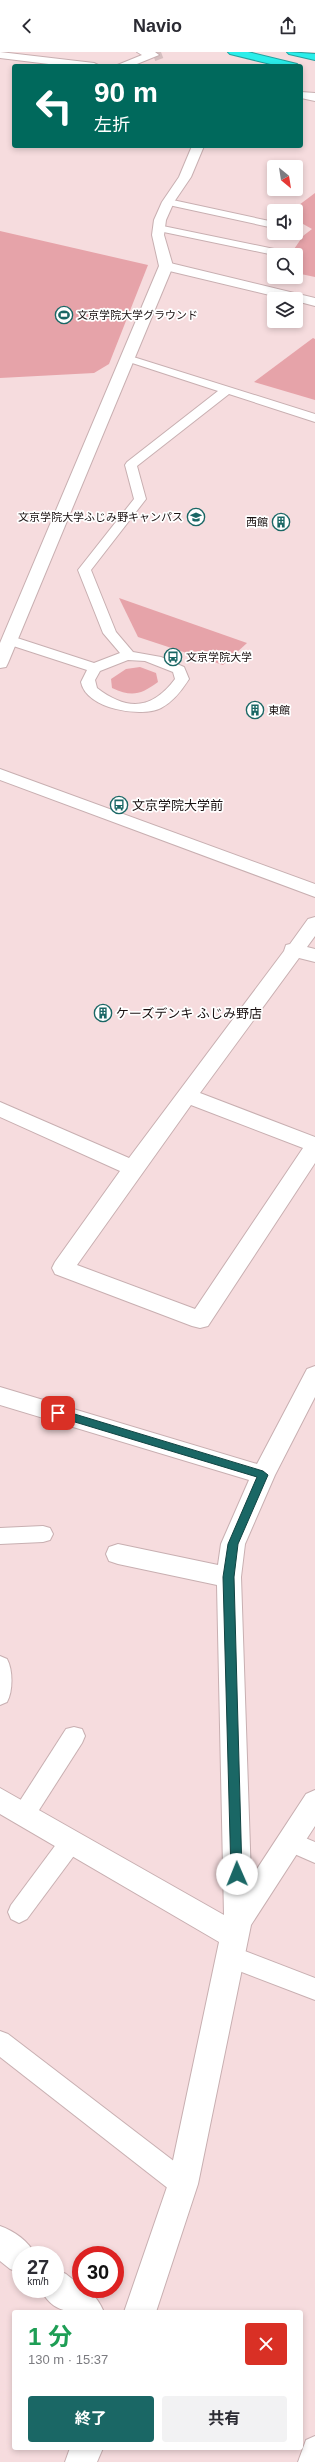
<!DOCTYPE html>
<html lang="ja">
<head>
<meta charset="utf-8">
<style>
  body { margin:0; font-family:Helvetica,"Noto Sans JP",sans-serif; background:#f2f2f3; color:#2b2b33; height:100vh; display:flex; flex-direction:column; font-size:15px; white-space:nowrap }
  * { box-sizing:border-box; margin:0 }
  p { font-size:13px; color:#7c7c81 }
  .icon { flex:none; width:22px; height:22px; fill:none; stroke:currentColor; stroke-width:2; stroke-linecap:round; stroke-linejoin:round }
  .map { position:relative; flex:1; overflow:hidden }
  .details { position:absolute; left:12px; top:2258px; width:291px; height:140px; display:flex; flex-direction:column; background:#fff; border-radius:4px; box-shadow:0 2px 6px #0003 }
  .details>* { flex:none }
  .hud { position:absolute; left:12px; top:12px; width:291px; height:84px; border-radius:4px; box-shadow:0 2px 6px #0003; background:#00695c; color:#fff; overflow:hidden }
  .needle { width:26px; rotate:150deg }
  .buttons { position:absolute; left:267px; top:108px; display:grid; gap:8px }
  .buttons a { display:grid; place-items:center; width:36px; height:36px; border-radius:4px; background:#fff; box-shadow:0 2px 6px #0003; font-size:20px }
  .speed { position:absolute; left:12px; top:2194px; display:flex; gap:8px; font-size:20px; font-weight:700; text-align:center }
  .speed>* { display:grid; place-content:center; width:52px; height:52px; border-radius:50%; background:#fff; box-shadow:0 2px 6px #0003; line-height:1 }
  .speed small { font-size:10px; font-weight:400 }
  .speed .limit { border:6px solid #d22; background:#fff; color:#111 }
  .pin { position:absolute; display:grid; place-items:center; width:34px; height:34px; color:#fff; margin:-17px; border-radius:8px; box-shadow:0 2px 6px #0006 }
  .me { position:absolute; width:44px; margin:-22px; rotate:359deg; stroke-linejoin:round; filter:drop-shadow(0 0 3px #0008) }
  .turn { display:flex; align-items:center; gap:14px; height:84px; padding:0 16px; font-size:18px }
  .turn .icon { width:52px; height:52px; stroke-width:2.5 }
  .turn b { display:block; font-size:28px; line-height:34px }
  .round { display:grid; place-items:center; flex:none; width:42px; height:42px; border-radius:4px; background:#f2f2f3 }
  .head { display:flex; align-items:center; justify-content:space-between; height:68px; padding:0 16px }
  h1 { font-size:24px; font-weight:700; line-height:30px; color:#1e9e55 }
  .action { display:flex; gap:8px; margin-top:auto; padding:8px 16px }
  .action a { flex:1; height:46px; border-radius:4px; background:#1a6765; color:#fff; font-size:16px; font-weight:700; line-height:46px; text-align:center }
  .action a+a { background:#f2f2f3; color:#2b2b33 }
  header { display:flex; justify-content:space-between; align-items:center; height:52px; padding:0 16px; background:#fff; font-size:18px; font-weight:700 }
  .map>svg:first-child { display:block }
  .green { fill:#e6a3a9 }
  .lines { fill:none; stroke-linecap:round; stroke-linejoin:round }
  .minor-tunnel { stroke:#d5bebf; stroke-width:13; stroke-dasharray:13 6; stroke-linecap:butt }
  .service-casing { stroke:#c8afb1; stroke-width:2 }
  .minor-casing { stroke:#c8afb1; stroke-width:2 }
  .tertiary-casing { stroke:#c8afb1; stroke-width:2 }
  .motorway-casing { stroke:#24a19e; stroke-width:2 }
  .service { fill:#fff; fill-rule:evenodd }
  .minor { fill:#fff; fill-rule:evenodd }
  .tertiary { fill:#fff; fill-rule:evenodd }
  .motorway { fill:#2aeeea; fill-rule:evenodd }
  .route { fill:#1a6765; stroke:#114342 }
  .labels { text-anchor:middle; stroke-width:3.5; stroke-linejoin:round; paint-order:stroke }
  .far-poi-label { font-size:11px; fill:#191111; stroke:#fff; text-anchor:start }
  .poi-label { font-size:13px; fill:#191111; stroke:#fff; text-anchor:start }
</style>
</head>
<body>
<header><svg class="icon" aria-label="back" viewBox="0 0 24 24"><path d="M15 5l-7 7 7 7"/></svg>Navio<svg class="icon" aria-label="share" viewBox="0 0 24 24"><path d="M12 15V3M7 8l5-5 5 5M5 13v7h14v-7"/></svg></header>
<div class="map">
<svg width="315" height="2410" viewBox="0 0 315 2410">
  <rect width="100%" height="100%" fill="#f6dcde"/>
  <g class="green">
    <polygon points="315,141 315,225 296,221 296,203 290,203 303,184 312,177 296,168 296,159 291,159"/>
    <polygon points="0,179 148,213 109,312 94,321 0,326"/>
    <polygon points="313,286 315,287 315,348 254,330"/>
    <polygon points="119,546 247,591 223,613 138,585"/>
    <path d="M 140,615 L 156,621 L 158,630 C 140,643 132,645 112,636 L 111,627 L 126,617 Z"/>
  </g>
  <g class="lines">
    <polyline class="minor-tunnel" points="153,3 161,0"/>
    <defs>
      <g id="service">
        <polygon points="168,147 274,170 274,176 164,152 163,150"/>
        <polygon points="158,173 279,198 284,201 274,203 154,178 154,174"/>
        <path d="M 127,303 L 315,362 L 315,370 L 229,342 L 137,414 L 146,447 L 91,518 L 116,580 L 133,600 L 161,605 L 184,615 L 189,627 C 182,638 173,650 161,656 C 141,666 86,657 81,630 L 87,618 L 4,591 L 2,588 L 4,585 L 14,585 L 94,611 L 120,601 L 103,581 L 78,518 L 134,447 L 125,413 L 127,410 L 218,339 L 123,308 L 123,304 ZM 128,608 L 145,609 L 173,620 L 175,627 C 152,658 127,659 97,636 L 95,628 L 100,619 Z"/>
        <polygon points="43,1474 50,1476 53,1482 50,1488 43,1490 0,1492 0,1476"/>
        <path d="M 0,1604 L 7,1607 C 13,1618 13,1639 7,1650 L 0,1653 Z"/>
        <polygon points="74,1675 82,1677 85,1684 82,1691 32,1769 24,1772 16,1769 13,1762 16,1755 66,1677"/>
        <polygon points="71,1780 79,1783 82,1790 79,1797 27,1867 19,1871 11,1867 8,1860 11,1853 63,1783"/>
        <polygon points="291,1780 315,1790 315,1811 283,1797 280,1790 283,1783"/>
        <polygon points="229,1893 315,1926 315,1948 221,1912 217,1904 221,1896"/>
        <polygon points="0,1979 8,1982 192,2123 195,2132 192,2141 183,2144 174,2141 0,2005"/>
        <polygon points="315,2384 315,2410 298,2410 306,2388"/>
      </g>
      <g id="minor">
        <polygon points="0,0 94,11 100,14 65,14 0,6"/>
        <polygon points="137,0 155,0 159,3 132,14 115,14 142,3"/>
        <polygon points="301,40 315,41 315,49 301,46"/>
        <polygon points="166,210 315,246 315,254 296,249 296,247 286,247 161,217 159,214 161,211"/>
        <path d="M 315,865 L 315,884 L 307,895 L 315,897 L 315,910 L 299,906 L 200,1041 L 315,1085 L 315,1111 L 208,1274 L 200,1276 L 192,1274 L 55,1222 L 52,1216 L 55,1210 L 120,1119 L 0,1065 L 0,1050 L 129,1106 L 284,899 L 286,893 L 290,892 L 308,867 ZM 191,1053 L 303,1096 L 195,1257 L 77,1213 Z"/>
        <polygon points="315,1314 315,1345 275,1423 245,1492 241,1525 251,1826 306,1742 315,1738 315,1774 251,1873 198,2132 156,2260 124,2260 168,2132 219,1890 0,1762 0,1736 224,1863 217,1533 118,1512 109,1509 106,1502 109,1495 118,1492 218,1513 221,1492 249,1428 0,1353 0,1335 257,1412 307,1317"/>
        <path d="M 0,2174 C 14,2179 29,2189 35,2203 L 21,2203 L 21,2221 L 10,2217 L 0,2209 Z"/>
        <path d="M 55,2217 L 66,2222 L 81,2234 L 81,2237 C 92,2237 100,2251 104,2260 C 79,2260 53,2265 41,2237 L 55,2237 Z"/>
        <polygon points="70,2396 103,2396 97,2410 65,2410"/>
      </g>
      <g id="tertiary">
        <polygon points="192,94 204,94 191,125 174,150 166,168 164,183 173,214 8,611 6,615 0,616 0,591 159,214 152,183 154,168 162,150 179,125"/>
        <polygon points="0,717 315,832 315,845 0,728"/>
      </g>
      <g id="motorway">
        <polygon points="228,0 248,0 297,12 299,14 279,14 230,2"/>
        <polygon points="287,0 315,2 315,8 289,2"/>
      </g>
    </defs>
    <use href="#service" class="service-casing"/>
    <use href="#minor" class="minor-casing"/>
    <use href="#tertiary" class="tertiary-casing"/>
    <use href="#motorway" class="motorway-casing"/>
    <use href="#service" class="service"/>
    <use href="#minor" class="minor"/>
    <use href="#tertiary" class="tertiary"/>
    <use href="#motorway" class="motorway"/>
  </g>
  <polygon class="route" points="58,1357 263,1419 268,1423 238,1492 234,1525 242,1822 241,1826 237,1827 231,1822 223,1525 228,1492 257,1425 55,1364 55,1359"/>
  <defs>
    <symbol id="stadium-ring" viewBox="-11 -11 22 22"><circle r="9.5" fill="#fff" stroke="#1a6765" stroke-width="1.5"/><path d="M0-5a6.5 5 0 1 0 0 10a6.5 5 0 1 0 0-10ZM-3.5-1.8h7v3.6h-7Z" fill="#1a6765"/></symbol>
    <symbol id="university-ring" viewBox="-11 -11 22 22"><circle r="9.5" fill="#fff" stroke="#1a6765" stroke-width="1.5"/><path d="M0-5L7-2L0 1L-7-2ZM-4 1L0 2.5L4 1V4Q0 6-4 4Z" fill="#1a6765"/></symbol>
    <symbol id="building-ring" viewBox="-11 -11 22 22"><circle r="9.5" fill="#fff" stroke="#1a6765" stroke-width="1.5"/><path d="M-4-6H4V6H1V3H-1V6H-4ZM-2.5-4.3h1.7v1.8h-1.7ZM.8-4.3h1.7v1.8H.8ZM-2.5-1h1.7V.8h-1.7ZM.8-1h1.7V.8H.8Z" fill="#1a6765"/></symbol>
    <symbol id="bus-ring" viewBox="-11 -11 22 22"><circle r="9.5" fill="#fff" stroke="#1a6765" stroke-width="1.5"/><path d="M-5-6H5V4H4V6H2V4H-2V6H-4V4H-5ZM-3.5-4V0h7V-4ZM-3.5 1.2v1.5H-2V1.2ZM2 1.2v1.5H3.5V1.2Z" fill="#1a6765"/></symbol>
  </defs>
  <g fill-rule="evenodd">
    <use href="#stadium-ring" x="54" y="253" width="20" height="20"/>
    <use href="#university-ring" x="186" y="455" width="20" height="20"/>
    <use href="#building-ring" x="271" y="460" width="20" height="20"/>
    <use href="#bus-ring" x="163" y="595" width="20" height="20"/>
    <use href="#building-ring" x="245" y="648" width="20" height="20"/>
    <use href="#bus-ring" x="109" y="743" width="20" height="20"/>
    <use href="#building-ring" x="93" y="951" width="20" height="20"/>
  </g>
  <g class="labels">
    <g class="far-poi-label">
      <text x="77" y="267">文京学院大学グラウンド</text>
      <text x="183" y="469" text-anchor="end">文京学院大学ふじみ野キャンパス</text>
      <text x="268" y="474" text-anchor="end">西館</text>
      <text x="186" y="609">文京学院大学</text>
      <text x="268" y="662">東館</text>
    </g>
    <g class="poi-label">
      <text x="132" y="758">文京学院大学前</text>
      <text x="116" y="966">ケーズデンキ ふじみ野店</text>
    </g>
  </g>
</svg>
<div class="buttons">
<a><svg class="needle" viewBox="-14 -14 28 28"><path d="M0-13l5 13h-10z" fill="#e53935"/><path d="M0 13l5-13h-10z" fill="#7c7c81"/></svg></a>
<a><svg class="icon" aria-label="sound" viewBox="0 0 24 24"><path d="M4 9h4l5-4v14l-5-4H4zM17 9q2 3 0 6"/></svg></a>
<a><svg class="icon" aria-label="search" viewBox="0 0 24 24"><circle cx="10" cy="10" r="6"/><path d="M15 15l6 6"/></svg></a>
<a><svg class="icon" aria-label="layers" viewBox="0 0 24 24"><path d="M12 4l9 5-9 5-9-5zM3 14l9 5 9-5"/></svg></a>
</div>
<div class="speed"><div>27<small>km/h</small></div><div class="limit">30</div></div>
<div class="pin" style="left:58px;top:1361px;background:#d93025"><svg class="icon" aria-label="arrive" viewBox="0 0 24 24"><path d="M6 21V4h12l-3 4 3 4H6"/></svg></div>
<svg class="me" style="left:237px;top:1822px" viewBox="-20 -20 40 40"><circle r="19" fill="#fff"/><path d="M0-13L10 11 0 6-10 11z" fill="#1a6765"/></svg>
<div class="hud">
<div class="turn"><svg class="icon" aria-label="left" viewBox="0 0 24 24"><path d="M17 20v-9H6M10 6l-5 5 5 5"/></svg><div><b>90 m</b>左折</div></div>
</div>
<section class="details">
<div class="head"><div><h1>1 分</h1><p>130 m · 15:37</p></div><a class="round" style="background:#d93025;color:#fff"><svg class="icon" aria-label="close" viewBox="0 0 24 24"><path d="M6 6l12 12M18 6L6 18"/></svg></a></div>
<div class="action"><a>終了</a><a>共有</a></div>
</section>
</div>
</body>
</html>
